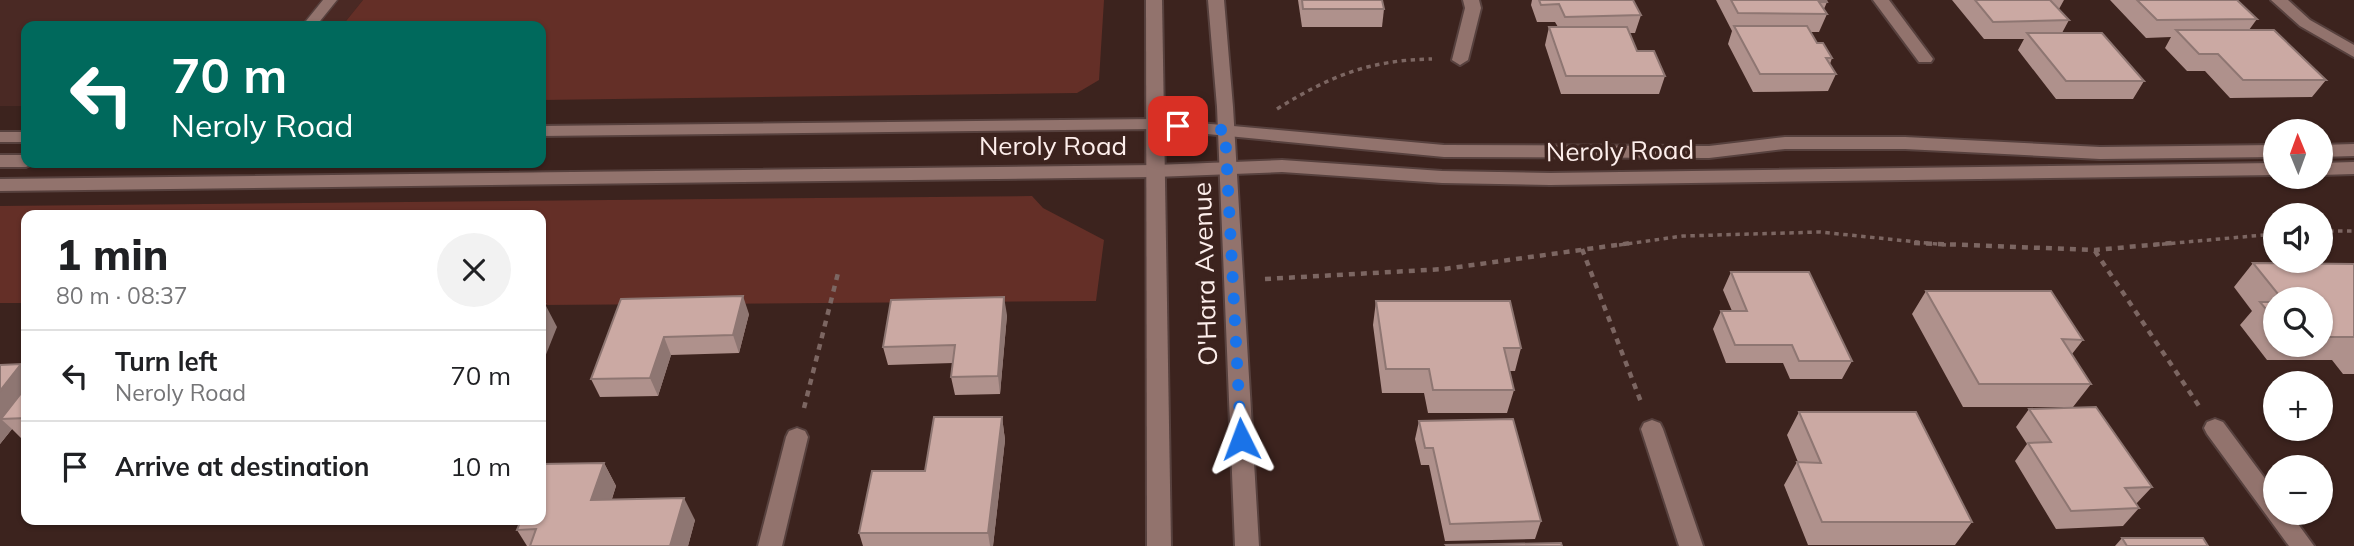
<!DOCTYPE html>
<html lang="en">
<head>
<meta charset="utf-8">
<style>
  body { margin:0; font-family:Mulish,sans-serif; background:#f2f2f2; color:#202124; height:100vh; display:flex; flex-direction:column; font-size:26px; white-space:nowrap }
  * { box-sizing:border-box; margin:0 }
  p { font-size:23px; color:#757577 }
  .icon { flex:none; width:38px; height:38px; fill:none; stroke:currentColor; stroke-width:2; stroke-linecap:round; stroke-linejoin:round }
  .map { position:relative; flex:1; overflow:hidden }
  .sheet { position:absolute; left:21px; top:210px; width:525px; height:315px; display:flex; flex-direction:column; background:#fff; border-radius:14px; box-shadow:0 2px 5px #0004 }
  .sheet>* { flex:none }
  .guide { position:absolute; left:21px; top:21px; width:525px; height:147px; border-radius:14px; box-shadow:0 2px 5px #0004; background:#00695c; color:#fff; overflow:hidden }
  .needle { width:46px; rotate:359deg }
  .fabs { position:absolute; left:2263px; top:119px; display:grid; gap:14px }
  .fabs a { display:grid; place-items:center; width:70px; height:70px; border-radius:50%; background:#fff; box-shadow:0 2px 5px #0004; font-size:35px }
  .pin { position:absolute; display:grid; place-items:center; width:60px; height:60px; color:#fff; margin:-30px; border-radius:14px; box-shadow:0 4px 10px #0006 }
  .me { position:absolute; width:77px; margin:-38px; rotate:357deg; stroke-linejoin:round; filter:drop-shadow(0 0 5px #0008) }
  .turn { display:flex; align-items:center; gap:24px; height:147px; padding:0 35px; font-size:32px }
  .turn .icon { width:91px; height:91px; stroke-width:2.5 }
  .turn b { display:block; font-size:49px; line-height:60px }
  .round { display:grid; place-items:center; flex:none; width:74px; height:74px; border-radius:37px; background:#f2f2f2 }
  .summary { display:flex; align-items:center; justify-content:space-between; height:119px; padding:0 35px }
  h1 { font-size:42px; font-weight:800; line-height:52px }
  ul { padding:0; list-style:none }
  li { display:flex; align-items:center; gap:21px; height:91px; padding:0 35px; border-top:2px solid #e0e0e0 }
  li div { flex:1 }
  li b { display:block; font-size:26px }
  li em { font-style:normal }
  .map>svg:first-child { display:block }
  .built { fill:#4a2924 }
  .green { fill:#642f27 }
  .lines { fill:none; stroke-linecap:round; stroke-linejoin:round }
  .service-casing { stroke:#57413e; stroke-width:3 }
  .minor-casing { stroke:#57413e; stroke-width:4 }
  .tertiary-casing { stroke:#57413e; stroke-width:4 }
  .secondary-casing { stroke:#57413e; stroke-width:4 }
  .path-far1 { stroke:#7c6662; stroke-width:3.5; stroke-dasharray:4.5 4.5; stroke-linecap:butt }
  .path { stroke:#7c6662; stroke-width:4.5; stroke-dasharray:6 6; stroke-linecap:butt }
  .service { fill:#92736d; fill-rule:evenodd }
  .minor { fill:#92736d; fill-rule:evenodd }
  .tertiary { fill:#92736d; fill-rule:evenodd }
  .secondary { fill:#92736d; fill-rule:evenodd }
  .wall { fill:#af918c; fill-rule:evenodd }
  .shaded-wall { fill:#8e7672 }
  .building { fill:#cba9a3; stroke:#8e7672; stroke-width:2 }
  .route { stroke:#1a73e8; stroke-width:12; stroke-dasharray:0 21.6 }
  .labels { text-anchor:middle; stroke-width:7; stroke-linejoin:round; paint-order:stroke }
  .street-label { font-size:26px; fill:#fdeeeb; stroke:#3c231e }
</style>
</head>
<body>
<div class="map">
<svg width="2354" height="546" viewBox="0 0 2354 546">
  <rect width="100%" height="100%" fill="#3c231e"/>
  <polygon class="built" points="0,0 363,0 342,26 26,26 26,106 0,106"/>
  <g class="green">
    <polygon points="363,0 1104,0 1099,80 1077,93 541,100 541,26 342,26"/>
    <polygon points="1032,196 1043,208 1104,240 1096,301 541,305 541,215 26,215 26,303 0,303 0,206"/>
  </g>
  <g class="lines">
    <defs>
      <polygon id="service" points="323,0 337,0 316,26 302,26"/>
      <g id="minor">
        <polygon points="1463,0 1479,0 1481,8 1468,60 1460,65 1452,60 1465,8"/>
        <polygon points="1873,0 1889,0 1933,59 1931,62 1919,62"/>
        <polygon points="2271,0 2288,0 2310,20 2354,45 2354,57 2300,26"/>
        <polygon points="2215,419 2223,422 2275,492 2275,513 2290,513 2314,546 2289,546 2207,434 2204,428 2207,422"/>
        <polygon points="1652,420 1660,423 1663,429 1703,546 1679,546 1641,429 1644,423"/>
        <polygon points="797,428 805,431 808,437 782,546 758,546 786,437 789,431"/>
      </g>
      <g id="tertiary">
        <polygon points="1155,119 1444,145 1709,146 1785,137 1905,137 2100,147 2275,145 2275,157 2100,159 1905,149 1785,149 1709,158 1444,157 1155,129 541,136 541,126"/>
        <rect x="0" y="132" width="26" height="10"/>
        <polygon points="2354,144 2354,156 2320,157 2320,145"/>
        <polygon points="0,155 26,155 26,163 34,163 26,167 0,167"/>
        <polygon points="1282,160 1442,171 1550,173 2275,163 2275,175 1550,185 1442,183 1282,172 1155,177 0,191 0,179 1155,165"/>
        <polygon points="2354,162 2354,174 2320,175 2320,163"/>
      </g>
      <g id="secondary">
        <polygon points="1146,0 1162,0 1171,546 1147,546"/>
        <polygon points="1208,0 1224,0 1233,107 1259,546 1235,546 1217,107"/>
      </g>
    </defs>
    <use href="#service" class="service-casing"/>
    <use href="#minor" class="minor-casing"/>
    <use href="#tertiary" class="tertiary-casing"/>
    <use href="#secondary" class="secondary-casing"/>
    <g class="path-far1">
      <path d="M 1277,109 C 1330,76 1369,60 1432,59"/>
      <polyline points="2320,231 2354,231"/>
      <polyline points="1619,245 1683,236 1820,232 1946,245"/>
      <polyline points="2153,245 2275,234"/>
    </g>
    <g class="path">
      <polyline points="1914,243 2095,250 2172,243"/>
      <polyline points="1582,249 1641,402"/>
      <polyline points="2095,251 2199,406"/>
      <polyline points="1265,279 1444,269 1631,243"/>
      <polyline points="804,408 838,273"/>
    </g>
    <use href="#service" class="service"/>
    <use href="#minor" class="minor"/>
    <use href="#tertiary" class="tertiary"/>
    <use href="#secondary" class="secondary"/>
  </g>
  <g class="wall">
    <polygon points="1298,0 1382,0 1384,9 1382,27 1302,27"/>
    <polygon points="1532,0 1633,0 1641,15 1635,33 1629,33 1637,51 1665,76 1659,94 1561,94 1545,45 1549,27 1558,27 1555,22 1537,22 1531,5"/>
    <polygon points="1716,0 1826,0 1827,2 1824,9 1827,14 1819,32 1810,32 1817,43 1832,58 1830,64 1836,74 1828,91 1753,92 1728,44 1732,31"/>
    <polygon points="1952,0 2064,0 2059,9 2069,20 2062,33 2144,81 2133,99 2056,99 2018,50 2024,39 1984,39"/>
    <polygon points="2110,0 2237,0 2257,19 2249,30 2326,80 2312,97 2230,98 2205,71 2187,71 2165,48 2171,37 2146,38"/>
    <path d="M 2253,263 L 2354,264 L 2354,374 L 2343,374 L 2332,360 L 2267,360 L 2240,325 L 2252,311 L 2234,287 ZM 2275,299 L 2320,299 L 2320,345 L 2275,345 Z"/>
    <polygon points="1731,272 1852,361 1842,379 1790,379 1783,363 1726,363 1713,329 1721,311 1732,311 1723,290"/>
    <polygon points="1926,291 2083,340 2072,354 2091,384 2073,407 1963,407 1912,314"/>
    <polygon points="621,299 749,314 739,353 671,355 658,396 600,397 591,379"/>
    <polygon points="1376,301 1521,348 1515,371 1509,371 1514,390 1507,413 1428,413 1424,393 1382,393 1373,325"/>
    <polygon points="1007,315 1000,394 955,395 951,377 953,363 888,365 883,347"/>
    <polygon points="0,365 26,369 26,442 25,442 12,429 0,444"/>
    <polygon points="2029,409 2152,487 2136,504 2139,508 2123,526 2056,529 2015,461 2027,444 2016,427"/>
    <polygon points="1799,412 1972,522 1955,545 1808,545 1784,485 1797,462 1798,462 1787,435"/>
    <polygon points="1002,417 1005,440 993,546 863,546 859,533 925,471"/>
    <polygon points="1419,421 1541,521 1535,539 1445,541 1429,465 1421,465 1415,439"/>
    <polygon points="604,463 616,486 612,499 695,520 688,546 527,546 517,530"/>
    <polygon points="2122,538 2208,546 2115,546"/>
  </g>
  <g class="shaded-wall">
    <polygon points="743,296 749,314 739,353 733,335"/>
    <polygon points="1004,297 1007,315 1000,394 998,376"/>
    <polygon points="545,304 557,327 541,367 541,314"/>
    <polygon points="664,337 671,355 658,396 650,378"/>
    <polygon points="21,364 26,369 26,410 1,419 12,429 0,444 0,391"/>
    <polygon points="1002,417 1005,440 993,546 990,546 988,533"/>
    <polygon points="604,463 616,486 604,522 591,500"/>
    <polygon points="684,498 695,520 688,546 670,546"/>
  </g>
  <g class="building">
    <polygon points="1302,0 1382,0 1384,9 1303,9"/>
    <polygon points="1539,0 1633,0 1641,15 1565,17 1559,4 1541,5"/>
    <polygon points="1731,0 1826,0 1827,2 1819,2 1827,14 1738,13"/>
    <polygon points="1975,0 2050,0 2069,20 1993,22"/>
    <polygon points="2137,0 2237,0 2257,19 2157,20"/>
    <polygon points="1734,26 1807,26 1817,43 1823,43 1832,58 1826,58 1836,74 1760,74"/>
    <polygon points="1549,27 1627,27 1637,51 1654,51 1665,76 1566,76"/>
    <polygon points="2176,30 2274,30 2326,80 2243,80 2218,54 2199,54"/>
    <polygon points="2027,33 2102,33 2144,81 2066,81"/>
    <polygon points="2253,263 2354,264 2354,337 2320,337 2320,299 2282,299"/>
    <polygon points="1731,272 1809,272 1852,361 1799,361 1792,345 1735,345 1721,311 1747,311"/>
    <polygon points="1926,291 2051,291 2083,340 2062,339 2091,384 1979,384"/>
    <polygon points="743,296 733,335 664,337 650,378 591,379 621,299"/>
    <polygon points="1004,297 998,376 951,377 955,345 883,347 891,300"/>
    <polygon points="1376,301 1510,301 1521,348 1504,348 1514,390 1433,390 1429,369 1386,369"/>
    <polygon points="2260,302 2275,302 2275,320"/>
    <polygon points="541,304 545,304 541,314"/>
    <polygon points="21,364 0,391 0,365"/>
    <polygon points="26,387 26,418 1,419"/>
    <polygon points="2096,407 2152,487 2125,488 2139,508 2071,511 2028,443 2051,442 2029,409"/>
    <polygon points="1799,412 1916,412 1972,522 1822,522 1797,462 1821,463"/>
    <polygon points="934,417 1002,417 988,533 859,533 872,471 925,471"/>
    <polygon points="1513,419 1541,521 1450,524 1433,448 1425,448 1419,421"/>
    <polygon points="604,463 591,500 684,498 670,546 530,546 536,529 517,530 521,520 541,520 541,469 542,464"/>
    <polygon points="2122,538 2203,538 2208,546 2127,546"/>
    <polygon points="1561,543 1562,546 1447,546 1446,545"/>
  </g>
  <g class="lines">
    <polyline class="route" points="1178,126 1225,130 1241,439"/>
  </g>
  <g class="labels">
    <g class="street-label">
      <text x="1053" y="155">Neroly Road</text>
      <text transform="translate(1620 151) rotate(-1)" y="9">Neroly Road</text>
      <text transform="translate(1205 274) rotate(-92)" y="9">O'Hara Avenue</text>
    </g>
  </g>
</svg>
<div class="fabs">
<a><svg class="needle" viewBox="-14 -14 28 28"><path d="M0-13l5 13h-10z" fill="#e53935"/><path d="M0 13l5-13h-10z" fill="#757577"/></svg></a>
<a><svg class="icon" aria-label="sound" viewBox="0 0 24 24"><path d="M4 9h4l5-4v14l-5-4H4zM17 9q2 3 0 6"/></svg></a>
<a><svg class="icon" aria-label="search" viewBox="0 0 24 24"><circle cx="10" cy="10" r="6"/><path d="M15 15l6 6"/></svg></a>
<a>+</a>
<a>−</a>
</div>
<div class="pin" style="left:1178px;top:126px;background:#d93025"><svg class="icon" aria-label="arrive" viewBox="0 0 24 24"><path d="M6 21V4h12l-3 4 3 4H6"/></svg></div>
<svg class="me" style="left:1241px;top:439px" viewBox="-20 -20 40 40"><path d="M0-17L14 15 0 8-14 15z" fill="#1a73e8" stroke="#fff" stroke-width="4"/></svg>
<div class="guide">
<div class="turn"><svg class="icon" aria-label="left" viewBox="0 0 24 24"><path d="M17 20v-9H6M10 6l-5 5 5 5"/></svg><div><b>70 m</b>Neroly Road</div></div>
</div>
<section class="sheet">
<div class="summary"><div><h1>1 min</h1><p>80 m · 08:37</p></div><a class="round"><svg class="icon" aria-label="close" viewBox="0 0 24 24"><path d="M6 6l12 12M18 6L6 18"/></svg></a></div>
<ul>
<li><svg class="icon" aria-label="left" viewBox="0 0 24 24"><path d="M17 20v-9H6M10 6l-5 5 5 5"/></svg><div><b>Turn left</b><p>Neroly Road</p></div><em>70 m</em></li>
<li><svg class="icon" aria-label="arrive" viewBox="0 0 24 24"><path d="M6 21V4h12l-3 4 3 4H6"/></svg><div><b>Arrive at destination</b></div><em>10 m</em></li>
</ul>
</section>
</div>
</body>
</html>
